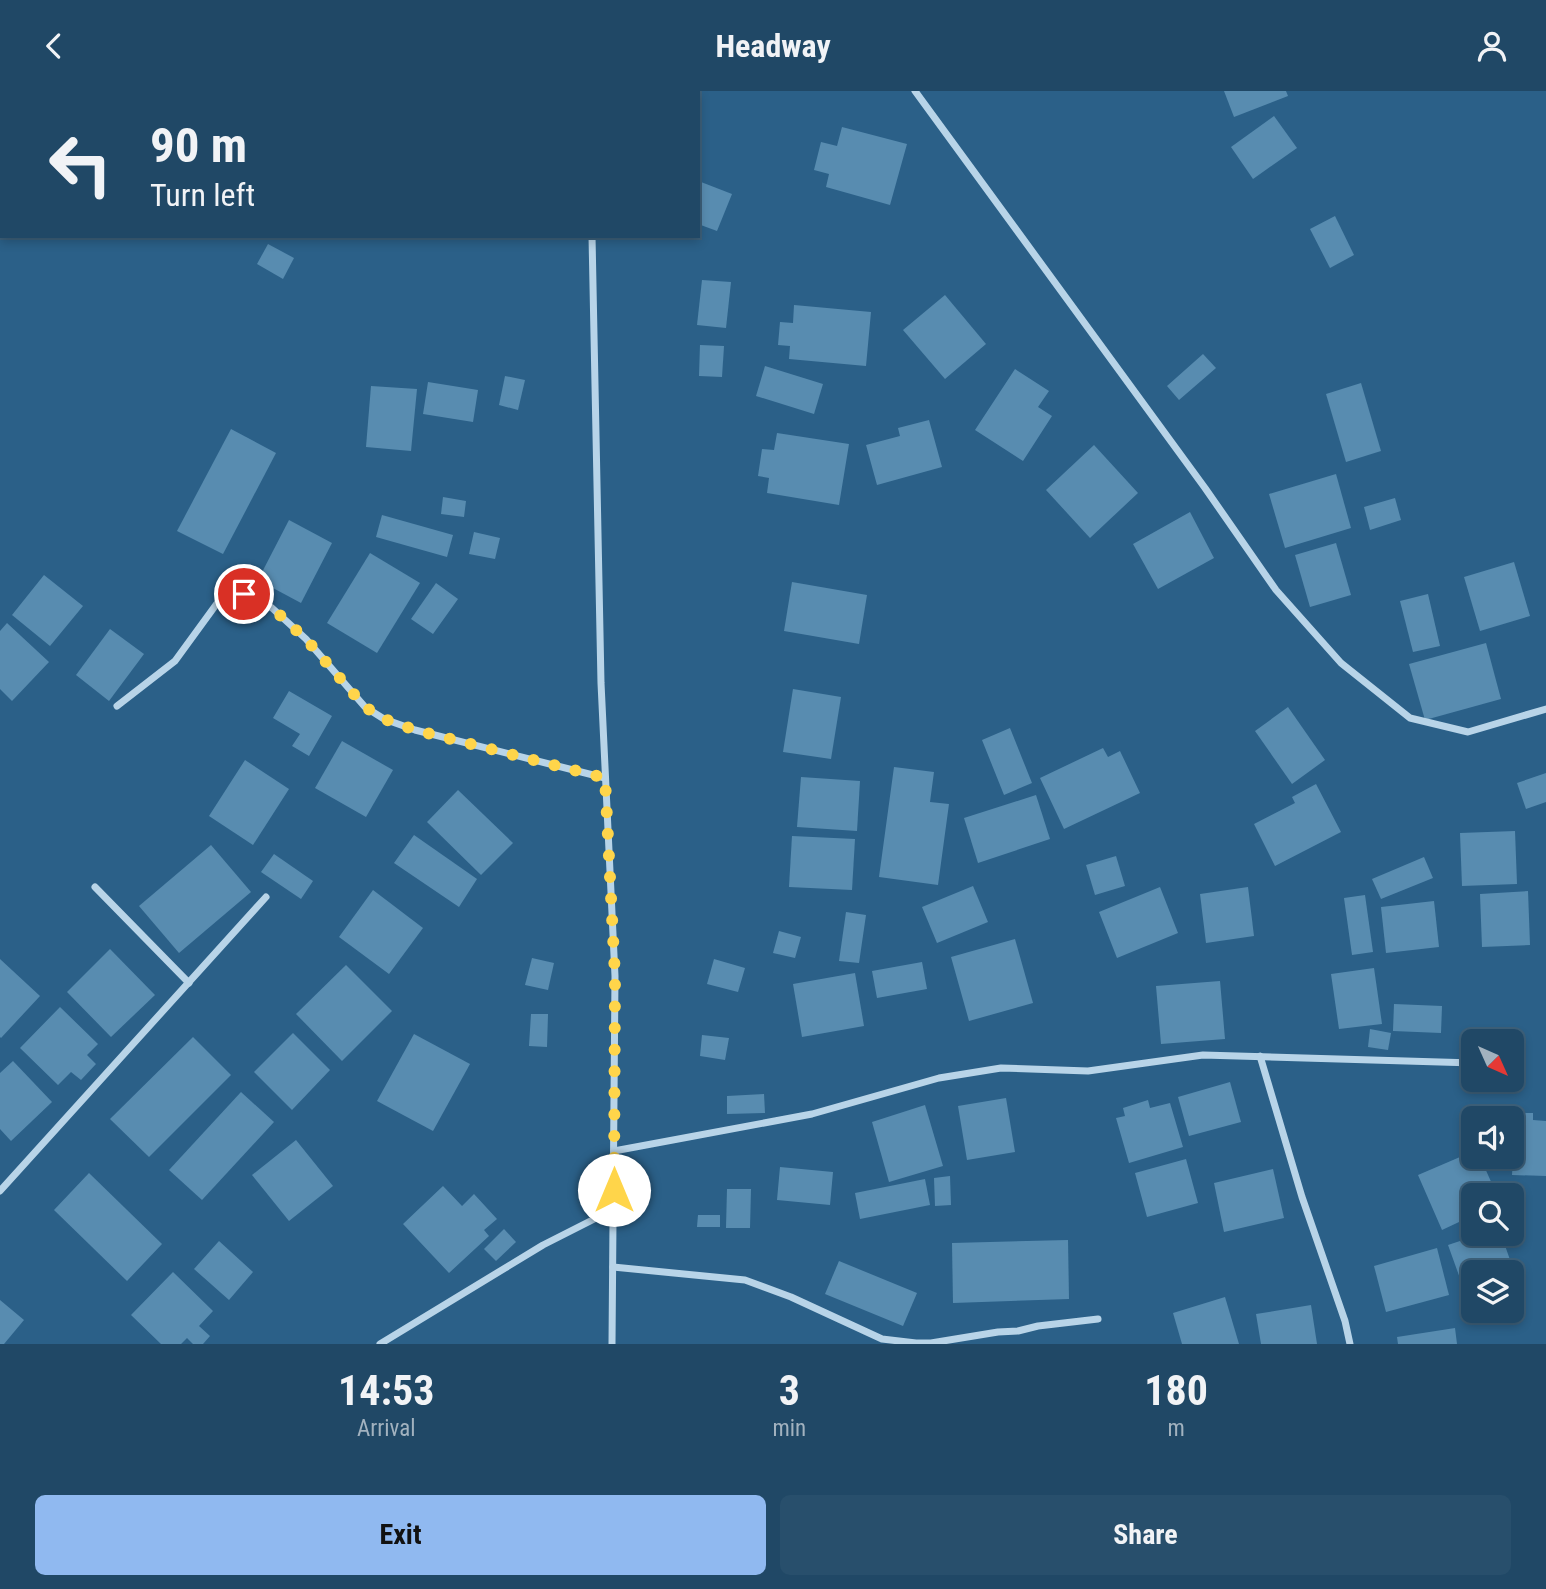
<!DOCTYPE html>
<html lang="en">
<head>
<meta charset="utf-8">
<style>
  body { margin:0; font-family:"Roboto Condensed",sans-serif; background:#284f6c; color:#f1f3f6; height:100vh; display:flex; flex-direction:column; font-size:26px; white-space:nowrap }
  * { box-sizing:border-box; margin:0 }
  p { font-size:23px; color:#a2b2bf }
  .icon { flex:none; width:38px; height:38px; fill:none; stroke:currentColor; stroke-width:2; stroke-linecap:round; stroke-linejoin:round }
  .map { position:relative; height:1253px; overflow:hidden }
  .details { display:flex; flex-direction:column; background:#204866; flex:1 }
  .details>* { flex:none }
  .top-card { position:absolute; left:0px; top:0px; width:700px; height:147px; box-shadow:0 4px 10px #0003,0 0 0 2px #3d607a; background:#204866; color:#f1f3f6; overflow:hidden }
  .needle { width:46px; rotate:135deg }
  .controls { position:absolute; left:1461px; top:938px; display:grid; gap:14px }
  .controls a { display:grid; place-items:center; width:63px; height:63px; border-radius:10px; background:#204866; box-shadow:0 4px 10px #0003,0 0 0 2px #3d607a; font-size:35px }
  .pin { position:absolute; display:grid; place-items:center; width:60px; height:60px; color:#fff; margin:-30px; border:4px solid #fff; border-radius:50%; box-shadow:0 2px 7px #0007 }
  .me { position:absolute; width:77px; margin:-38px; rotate:0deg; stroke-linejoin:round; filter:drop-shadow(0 0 5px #0008) }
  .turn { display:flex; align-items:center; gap:24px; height:147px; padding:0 35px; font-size:32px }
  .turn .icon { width:91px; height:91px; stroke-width:2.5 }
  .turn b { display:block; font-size:49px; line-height:60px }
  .eta { display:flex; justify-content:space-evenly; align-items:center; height:119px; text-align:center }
  .eta b { font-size:42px; font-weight:700; line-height:49px }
  .action { display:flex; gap:14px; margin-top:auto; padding:14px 35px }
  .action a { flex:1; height:80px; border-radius:10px; background:#90b9f0; color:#111; font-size:28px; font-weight:700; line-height:80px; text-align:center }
  .action a+a { background:#284f6c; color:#f1f3f6 }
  header { display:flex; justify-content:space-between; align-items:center; height:91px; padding:0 35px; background:#204866; font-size:32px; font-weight:700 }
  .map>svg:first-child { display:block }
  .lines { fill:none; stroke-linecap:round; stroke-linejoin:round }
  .stream { stroke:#add0e8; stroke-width:10 }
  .building { fill:#588cb0 }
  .street { stroke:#b8d4e8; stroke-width:7 }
  .route { stroke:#ffd54a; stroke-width:12; stroke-dasharray:0 21.6 }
</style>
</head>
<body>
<header><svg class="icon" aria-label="back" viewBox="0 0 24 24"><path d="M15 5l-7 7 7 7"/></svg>Headway<svg class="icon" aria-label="person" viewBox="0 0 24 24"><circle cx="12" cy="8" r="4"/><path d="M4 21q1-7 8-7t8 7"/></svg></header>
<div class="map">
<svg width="1546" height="1253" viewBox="0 0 1546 1253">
  <rect width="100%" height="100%" fill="#2b6088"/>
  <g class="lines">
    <polyline class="stream" points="0,7 2,5"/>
  </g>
  <g class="building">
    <polygon points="1224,0 1286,0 1288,5 1234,26"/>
    <polygon points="1274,25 1297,57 1253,88 1231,56"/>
    <polygon points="842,36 907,53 890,114 826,96 829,83 814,79 821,51 837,55"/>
    <polygon points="701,91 732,103 717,140 698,133 698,99"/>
    <polygon points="1335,125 1354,164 1330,177 1310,138"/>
    <polygon points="268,153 294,167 283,188 257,173"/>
    <polygon points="702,189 731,191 726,237 697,234"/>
    <polygon points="945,204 986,253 945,288 903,239"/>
    <polygon points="794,214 871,221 866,275 789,268 790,255 778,254 780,231 793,232"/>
    <polygon points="700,254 724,255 722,286 699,285"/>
    <polygon points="1203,263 1216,277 1179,309 1167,295"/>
    <polygon points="765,275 823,293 814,323 756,305"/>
    <polygon points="1015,278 1049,300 1038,316 1052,325 1023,370 975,339"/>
    <polygon points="505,285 525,289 518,319 499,314"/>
    <polygon points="428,291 478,299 473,331 423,323"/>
    <polygon points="1361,292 1381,360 1346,371 1326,303"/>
    <polygon points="371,295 417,298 411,360 366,356"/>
    <polygon points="929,329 942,376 877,394 866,354 900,345 898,337"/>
    <polygon points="231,338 276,362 223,463 177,440"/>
    <polygon points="777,342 849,353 839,414 767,402 769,387 758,385 762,358 774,359"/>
    <polygon points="1094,354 1138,402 1090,447 1046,399"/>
    <polygon points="1336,383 1351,437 1285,457 1269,403"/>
    <polygon points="443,406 466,410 464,426 441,423"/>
    <polygon points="1395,407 1401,429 1370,439 1364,416"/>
    <polygon points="1190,421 1214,467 1158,498 1133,453"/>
    <polygon points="382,424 453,444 447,466 376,446"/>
    <polygon points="289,429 332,452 301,512 258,489"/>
    <polygon points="474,441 500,447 495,468 469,463"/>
    <polygon points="1336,452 1351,504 1310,516 1295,464"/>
    <polygon points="370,462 420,492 377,562 327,532"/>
    <polygon points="1514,471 1530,525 1480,540 1464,486"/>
    <polygon points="44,484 83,515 50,555 12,524"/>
    <polygon points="792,491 867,504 859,553 784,540"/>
    <polygon points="436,492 458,508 433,543 411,528"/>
    <polygon points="1428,503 1440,555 1413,561 1400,510"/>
    <polygon points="7,532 49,571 12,610 0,598 0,540"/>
    <polygon points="110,538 144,563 109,610 76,584"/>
    <polygon points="1486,552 1501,608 1425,629 1409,573"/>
    <polygon points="793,598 841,606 831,668 783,661"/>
    <polygon points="289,600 332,625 309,665 292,655 300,643 273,627"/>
    <polygon points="1288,616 1325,669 1292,693 1255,640"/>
    <polygon points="1010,637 1032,692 1004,704 982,649"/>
    <polygon points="342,650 393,679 366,726 315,697"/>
    <polygon points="1103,657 1108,666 1120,660 1140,702 1064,738 1040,687"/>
    <polygon points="245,669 289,698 253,754 209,725"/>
    <polygon points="894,676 934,681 930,711 949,713 938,794 879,786"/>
    <polygon points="1546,682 1546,711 1526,718 1517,692"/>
    <polygon points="801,686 860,690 857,740 797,736"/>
    <polygon points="1316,693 1341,741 1275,775 1254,733 1295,712 1292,706"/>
    <polygon points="458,699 513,752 481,784 427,731"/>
    <polygon points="1036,704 1050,748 978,772 964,727"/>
    <polygon points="1515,740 1517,793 1462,795 1460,742"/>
    <polygon points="414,744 477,788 459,816 394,772"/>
    <polygon points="792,745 855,748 852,799 789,796"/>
    <polygon points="211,754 251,801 179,862 139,815"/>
    <polygon points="274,763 313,790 301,808 261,781"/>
    <polygon points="1116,765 1125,795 1095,804 1086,774"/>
    <polygon points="1424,766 1433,787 1381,808 1372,788"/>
    <polygon points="973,795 988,831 937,852 922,816"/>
    <polygon points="1160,796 1178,842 1117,867 1099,821"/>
    <polygon points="1248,796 1254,845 1206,852 1200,803"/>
    <polygon points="373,799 423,837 389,883 339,846"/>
    <polygon points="1528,800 1530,854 1482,856 1480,803"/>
    <polygon points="1365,804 1373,861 1352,864 1344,807"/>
    <polygon points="1434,810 1439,856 1386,862 1381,816"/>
    <polygon points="846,821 866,824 859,872 839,870"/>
    <polygon points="779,840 801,846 795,867 773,862"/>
    <polygon points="1015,848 1033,912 969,930 951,866"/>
    <polygon points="110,858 155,904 111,946 67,901"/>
    <polygon points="532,867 554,872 548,899 525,894"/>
    <polygon points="0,868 40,905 1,947 0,946"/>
    <polygon points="714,868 745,877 738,901 707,893"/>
    <polygon points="922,871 927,898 877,907 872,880"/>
    <polygon points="346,874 392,920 342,970 296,923"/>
    <polygon points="1374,877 1382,933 1339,938 1331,883"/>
    <polygon points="855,882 864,935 802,946 793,893"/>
    <polygon points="1220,890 1225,948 1161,953 1156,895"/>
    <polygon points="1394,913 1442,915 1441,942 1393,940"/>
    <polygon points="60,916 98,953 87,964 96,973 81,989 71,981 58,994 20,957"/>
    <polygon points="531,923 548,923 547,956 529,955"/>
    <polygon points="1370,938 1391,942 1388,959 1368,956"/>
    <polygon points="293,942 330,979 292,1019 254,981"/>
    <polygon points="414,943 470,973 433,1040 377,1010"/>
    <polygon points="702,944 729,947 725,969 700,965"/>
    <polygon points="193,946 231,984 149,1066 110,1028"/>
    <polygon points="13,970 52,1011 11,1050 0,1038 0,982"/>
    <polygon points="1230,991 1241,1031 1189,1045 1178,1006"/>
    <polygon points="241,1001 274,1031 202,1109 169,1079"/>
    <polygon points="764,1003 765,1022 727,1023 727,1005"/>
    <polygon points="1006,1007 1015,1061 967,1069 958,1015"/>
    <polygon points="1148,1009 1150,1017 1170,1012 1183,1056 1129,1072 1116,1027 1125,1025 1123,1017"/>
    <polygon points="925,1014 943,1075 889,1091 872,1031"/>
    <polygon points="1515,1022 1533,1022 1533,1029 1546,1030 1546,1085 1512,1084 1514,1049 1512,1049 1512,1029 1514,1029"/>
    <polygon points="296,1049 333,1095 289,1130 252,1084"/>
    <polygon points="1474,1060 1474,1066 1480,1066 1497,1104 1474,1104 1474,1124 1442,1139 1418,1084"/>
    <polygon points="1186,1068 1198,1112 1147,1126 1135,1082"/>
    <polygon points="780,1076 833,1081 830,1114 777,1109"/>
    <polygon points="1273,1078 1284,1127 1224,1141 1214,1092"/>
    <polygon points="89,1082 162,1153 127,1190 54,1119"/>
    <polygon points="950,1085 951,1114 935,1115 934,1087"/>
    <polygon points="925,1088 930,1114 860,1128 855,1102"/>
    <polygon points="443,1095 462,1115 474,1103 497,1128 484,1139 489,1145 449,1182 403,1133"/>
    <polygon points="727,1098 751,1098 750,1137 726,1137"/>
    <polygon points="698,1124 720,1124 720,1136 697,1136"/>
    <polygon points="504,1138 516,1151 496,1170 484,1158"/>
    <polygon points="1481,1143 1501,1143 1516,1186 1512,1188 1512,1181 1474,1181 1474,1201 1466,1204 1448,1154"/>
    <polygon points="1068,1149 1069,1208 953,1212 952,1152"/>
    <polygon points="219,1150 253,1181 229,1209 194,1178"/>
    <polygon points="1437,1157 1449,1204 1386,1221 1374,1175"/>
    <polygon points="839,1170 917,1202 903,1235 825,1203"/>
    <polygon points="173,1181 213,1220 199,1235 210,1245 203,1253 193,1253 187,1247 181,1253 161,1253 131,1224"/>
    <polygon points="1225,1206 1239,1253 1182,1253 1173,1222"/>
    <polygon points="0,1209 24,1229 4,1253 0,1253"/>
    <polygon points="1311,1214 1317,1253 1261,1253 1256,1223"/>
    <polygon points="1455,1237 1457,1253 1398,1253 1397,1246"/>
  </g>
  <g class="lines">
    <g class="street">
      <polyline points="915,0 1205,397 1276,499 1341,572 1410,627 1468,641 1546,618"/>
      <polyline points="597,2 597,0"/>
      <polyline points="592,145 601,592 615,885 612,1253"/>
      <polyline points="117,615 175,570 218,511 232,504 252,504 272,517 306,548 365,616 384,628 415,639 605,687"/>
      <polyline points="95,796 189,892"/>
      <polyline points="1260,965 1302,1106 1345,1230 1350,1253"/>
      <polyline points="614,1060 812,1023 939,987 1001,977 1088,980 1203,964 1474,972"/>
      <polyline points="0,1100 266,806"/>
      <polyline points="613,1176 745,1189 791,1206 882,1248 916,1252 931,1252 998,1241 1018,1240 1038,1235 1098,1228"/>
      <polyline points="380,1253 543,1154 614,1118"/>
    </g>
  </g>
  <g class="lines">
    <polyline class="route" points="244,503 252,504 272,517 306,548 365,616 384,628 415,639 605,687 615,885 614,1099"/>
  </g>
</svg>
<div class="controls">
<a><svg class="needle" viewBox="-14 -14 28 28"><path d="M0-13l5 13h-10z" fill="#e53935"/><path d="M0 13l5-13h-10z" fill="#a2b2bf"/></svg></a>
<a><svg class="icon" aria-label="sound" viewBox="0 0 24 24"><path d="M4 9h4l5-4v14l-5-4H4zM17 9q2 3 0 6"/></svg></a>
<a><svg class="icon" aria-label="search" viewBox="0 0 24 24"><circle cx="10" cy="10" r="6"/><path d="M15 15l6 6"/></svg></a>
<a><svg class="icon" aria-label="layers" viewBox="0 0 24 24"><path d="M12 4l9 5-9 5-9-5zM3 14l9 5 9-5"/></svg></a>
</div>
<div class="pin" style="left:244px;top:503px;background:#d93025"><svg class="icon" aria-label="arrive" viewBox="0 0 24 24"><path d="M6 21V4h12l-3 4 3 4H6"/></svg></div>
<svg class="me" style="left:614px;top:1099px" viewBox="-20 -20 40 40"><circle r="19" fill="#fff"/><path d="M0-13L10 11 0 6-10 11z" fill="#ffd54a"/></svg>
<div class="top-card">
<div class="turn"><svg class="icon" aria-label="left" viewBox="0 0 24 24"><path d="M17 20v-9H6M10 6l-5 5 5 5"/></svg><div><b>90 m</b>Turn left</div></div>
</div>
</div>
<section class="details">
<div class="eta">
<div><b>14:53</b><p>Arrival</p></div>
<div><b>3</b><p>min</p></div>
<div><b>180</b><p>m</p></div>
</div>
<div class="action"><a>Exit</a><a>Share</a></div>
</section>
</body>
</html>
